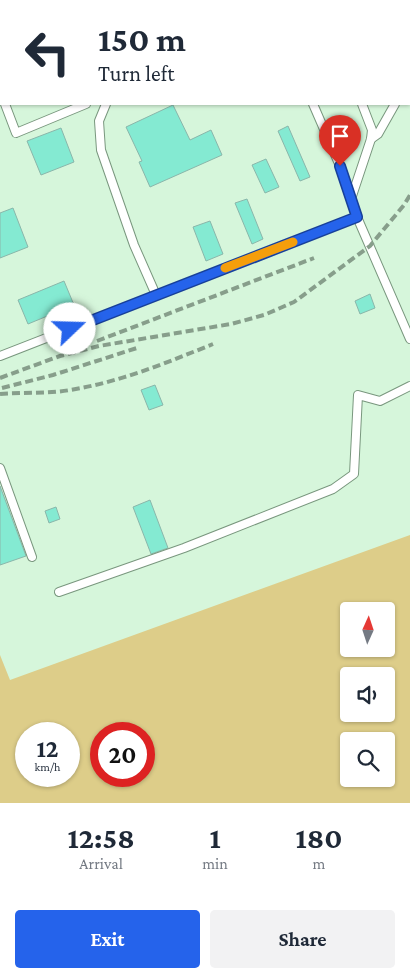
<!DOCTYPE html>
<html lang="en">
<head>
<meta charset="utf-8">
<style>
  body { margin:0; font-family:"Crimson Pro",serif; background:#f2f2f3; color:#1f2937; height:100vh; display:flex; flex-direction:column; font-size:19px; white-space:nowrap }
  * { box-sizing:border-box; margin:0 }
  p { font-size:16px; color:#747a83 }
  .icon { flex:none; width:28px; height:28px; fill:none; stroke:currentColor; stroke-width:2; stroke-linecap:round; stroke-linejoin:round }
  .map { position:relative; height:803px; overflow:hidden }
  .drawer { display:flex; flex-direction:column; background:#fff; flex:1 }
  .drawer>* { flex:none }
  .hud { position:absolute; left:0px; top:0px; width:410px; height:105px; box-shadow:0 1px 4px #0004; background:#fff; color:#1f2937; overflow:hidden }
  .needle { width:32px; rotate:3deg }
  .tools { position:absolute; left:340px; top:602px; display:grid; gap:10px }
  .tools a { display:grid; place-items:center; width:55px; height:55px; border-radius:5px; background:#fff; box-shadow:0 1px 4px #0004; font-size:25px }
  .speed { position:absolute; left:15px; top:722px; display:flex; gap:10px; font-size:25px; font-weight:700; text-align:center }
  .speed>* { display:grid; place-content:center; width:65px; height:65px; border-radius:50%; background:#fff; box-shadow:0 1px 4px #0004; line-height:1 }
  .speed small { font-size:12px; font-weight:400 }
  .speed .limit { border:8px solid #d22; background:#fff; color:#111 }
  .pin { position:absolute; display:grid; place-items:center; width:42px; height:42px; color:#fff; margin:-51px -21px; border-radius:50% 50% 50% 0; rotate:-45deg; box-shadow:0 0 5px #0007 }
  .pin .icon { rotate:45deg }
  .me { position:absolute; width:55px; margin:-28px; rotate:69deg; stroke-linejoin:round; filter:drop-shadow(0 0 4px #0008) }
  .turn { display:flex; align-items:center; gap:18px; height:105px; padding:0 15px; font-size:22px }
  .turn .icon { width:65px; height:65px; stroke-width:2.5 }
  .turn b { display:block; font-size:35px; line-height:42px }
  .eta { display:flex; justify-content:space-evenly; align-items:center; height:85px; text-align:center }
  .eta b { font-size:30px; font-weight:700; line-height:35px }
  .primary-button { display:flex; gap:10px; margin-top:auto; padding:10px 15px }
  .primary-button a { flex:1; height:58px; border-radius:5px; background:#2563eb; color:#fff; font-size:20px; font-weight:700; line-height:58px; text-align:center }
  .primary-button a+a { background:#f2f2f3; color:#1f2937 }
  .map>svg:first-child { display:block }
  .green { fill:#ddcd89; fill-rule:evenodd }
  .building { fill:#84ead2; stroke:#8ab6aa }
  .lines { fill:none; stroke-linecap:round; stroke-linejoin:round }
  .lane-casing { stroke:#79977e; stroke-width:10 }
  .lane { stroke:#fff; stroke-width:8 }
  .rail { stroke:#879e8b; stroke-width:4; stroke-dasharray:8 4; stroke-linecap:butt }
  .route-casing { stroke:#184099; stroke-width:12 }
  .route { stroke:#2563eb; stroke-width:9 }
  .slow { stroke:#f59e0b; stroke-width:9 }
</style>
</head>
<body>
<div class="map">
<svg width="410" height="803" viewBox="0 0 410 803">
  <rect width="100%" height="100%" fill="#d6f6db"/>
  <path class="green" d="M 410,535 L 410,803 L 0,803 L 0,655 L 10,680 ZM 349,611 L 386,611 L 386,649 L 349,649 ZM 349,676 L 386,676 L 386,714 L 349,714 ZM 26,734 L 69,734 L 69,776 L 26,776 ZM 101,734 L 144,734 L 144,776 L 101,776 ZM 349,741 L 386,741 L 386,779 L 349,779 Z"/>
  <g class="building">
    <polygon points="173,105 190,140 211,130 222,155 150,187 139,162 142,161 126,127"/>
    <polygon points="288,126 310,177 300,181 278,131"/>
    <polygon points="61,128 74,162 41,175 27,141"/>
    <polygon points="266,159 279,187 265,193 252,165"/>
    <polygon points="247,199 263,239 252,244 235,203"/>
    <polygon points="13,208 28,247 0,258 0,213"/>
    <polygon points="210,221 223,254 206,261 193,227"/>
    <polygon points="64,281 74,305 28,324 18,300"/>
    <polygon points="370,294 375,308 360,314 355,301"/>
    <polygon points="155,385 163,405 149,410 141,390"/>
    <polygon points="0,486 26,556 0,565"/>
    <polygon points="150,500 168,548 151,554 133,507"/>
    <polygon points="56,507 60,519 49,523 45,511"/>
  </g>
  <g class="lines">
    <defs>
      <g id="lane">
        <polyline points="39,0 39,1"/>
        <polyline points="77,0 78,1"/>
        <polyline points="268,0 268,1"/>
        <polyline points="321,0 322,1"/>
        <polyline points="222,1 224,0"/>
        <polyline points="0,91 1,94"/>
        <polyline points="5,104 16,133 86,104"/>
        <polyline points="106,104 99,121 101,150 134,245 156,295"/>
        <polyline points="313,104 340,166 357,217 410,339"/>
        <polyline points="371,139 378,134 395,104"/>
        <polyline points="351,199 371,139 372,130 362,104"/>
        <polyline points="0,356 357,217"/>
        <polyline points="0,468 32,557"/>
        <polyline points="59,592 184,548 333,489 354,474 358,395 380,401 410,386"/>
      </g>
    </defs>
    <use href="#lane" class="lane-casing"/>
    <use href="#lane" class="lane"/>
    <g class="rail">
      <polyline points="97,341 314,258"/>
      <polyline points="0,378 60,356 99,346 231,324 264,315 294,302 370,246 404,205 410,195"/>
      <polyline points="2,388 53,375 137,348"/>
      <path d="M 0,394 C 23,392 47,394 70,390 C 120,382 166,363 213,344"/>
    </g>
  </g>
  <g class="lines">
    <defs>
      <polyline id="route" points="70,329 357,217 340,166"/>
    </defs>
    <use href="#route" class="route-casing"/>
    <use href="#route" class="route"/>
    <polyline class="slow" points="225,268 293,242"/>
  </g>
</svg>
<div class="tools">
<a><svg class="needle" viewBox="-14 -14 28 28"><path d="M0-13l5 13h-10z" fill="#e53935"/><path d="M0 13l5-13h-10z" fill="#747a83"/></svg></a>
<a><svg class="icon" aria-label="sound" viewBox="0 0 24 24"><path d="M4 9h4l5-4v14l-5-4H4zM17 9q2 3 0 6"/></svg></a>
<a><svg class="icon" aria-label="search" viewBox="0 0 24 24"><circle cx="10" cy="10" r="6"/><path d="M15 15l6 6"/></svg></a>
</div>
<div class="speed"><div>12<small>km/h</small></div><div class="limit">20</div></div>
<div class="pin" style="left:340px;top:166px;background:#d93025"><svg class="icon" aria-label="arrive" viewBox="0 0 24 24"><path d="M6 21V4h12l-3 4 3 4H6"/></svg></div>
<svg class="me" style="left:70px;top:329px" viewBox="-20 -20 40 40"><circle r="19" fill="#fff"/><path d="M0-13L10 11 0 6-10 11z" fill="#2563eb"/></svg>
<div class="hud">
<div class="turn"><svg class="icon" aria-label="left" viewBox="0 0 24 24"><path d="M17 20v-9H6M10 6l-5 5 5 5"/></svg><div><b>150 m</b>Turn left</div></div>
</div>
</div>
<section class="drawer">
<div class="eta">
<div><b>12:58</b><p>Arrival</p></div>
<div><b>1</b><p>min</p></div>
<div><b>180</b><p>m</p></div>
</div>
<div class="primary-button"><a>Exit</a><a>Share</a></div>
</section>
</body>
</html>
